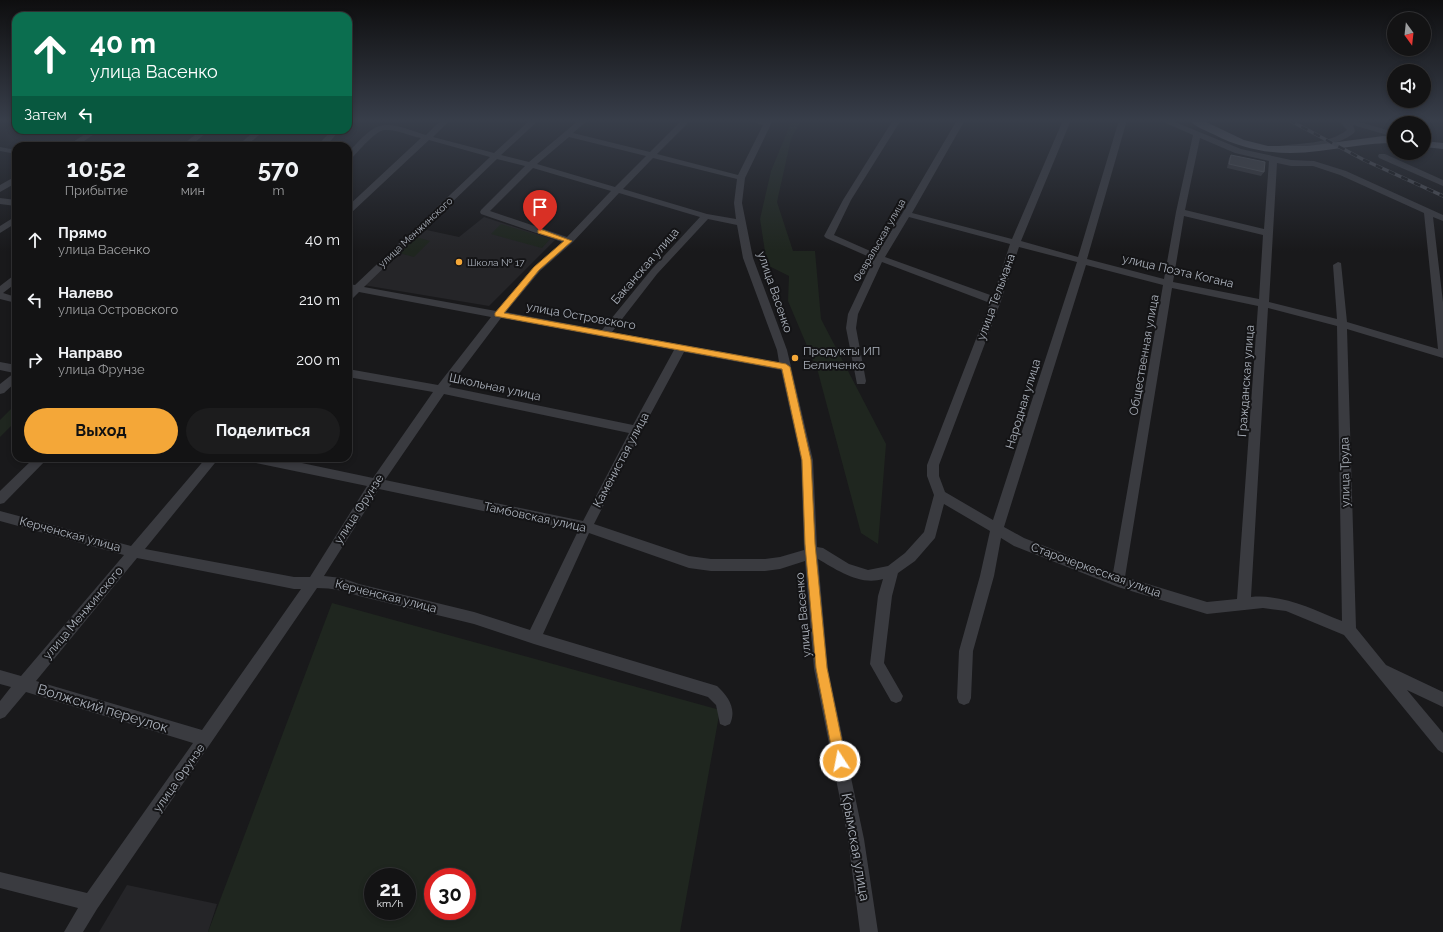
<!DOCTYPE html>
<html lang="ru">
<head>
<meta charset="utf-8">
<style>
  body { margin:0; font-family:Raleway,sans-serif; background:#1c1c1d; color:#f1f3f6; height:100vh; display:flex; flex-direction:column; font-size:15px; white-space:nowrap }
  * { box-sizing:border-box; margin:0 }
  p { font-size:13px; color:#9d9ea0 }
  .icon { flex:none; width:22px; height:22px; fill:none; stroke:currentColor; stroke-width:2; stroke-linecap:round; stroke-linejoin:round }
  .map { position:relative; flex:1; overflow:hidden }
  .sheet { position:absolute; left:12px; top:142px; width:340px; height:320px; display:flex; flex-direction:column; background:#131314; border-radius:12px; box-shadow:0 2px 6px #0003,0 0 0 1px #323234 }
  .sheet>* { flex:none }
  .banner { position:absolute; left:12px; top:12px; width:340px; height:122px; border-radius:12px; box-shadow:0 2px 6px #0003,0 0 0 1px #323234; background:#0b6e4f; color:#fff; overflow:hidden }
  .needle { width:26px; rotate:165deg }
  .tools { position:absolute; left:1387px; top:12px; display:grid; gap:8px }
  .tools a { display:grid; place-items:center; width:44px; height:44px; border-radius:50%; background:#131314; box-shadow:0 2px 6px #0003,0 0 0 1px #323234; font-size:20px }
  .speed { position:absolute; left:364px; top:868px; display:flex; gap:8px; font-size:20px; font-weight:700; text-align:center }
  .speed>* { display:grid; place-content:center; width:52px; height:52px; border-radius:50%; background:#131314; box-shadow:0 2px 6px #0003,0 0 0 1px #323234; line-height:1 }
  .speed small { font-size:10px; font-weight:400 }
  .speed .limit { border:6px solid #d22; background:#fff; color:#111 }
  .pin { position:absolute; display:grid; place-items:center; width:34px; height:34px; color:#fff; margin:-41px -17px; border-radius:50% 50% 50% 0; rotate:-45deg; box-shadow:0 0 4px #0007 }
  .pin .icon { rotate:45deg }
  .me { position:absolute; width:44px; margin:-22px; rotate:349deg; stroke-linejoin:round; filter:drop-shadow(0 0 3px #0008) }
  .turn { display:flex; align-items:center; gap:14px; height:84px; padding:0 12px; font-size:18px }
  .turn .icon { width:52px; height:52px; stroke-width:2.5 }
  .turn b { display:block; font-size:28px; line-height:34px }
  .then { display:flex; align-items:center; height:38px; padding:0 12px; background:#0003; gap:8px; font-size:15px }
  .eta { display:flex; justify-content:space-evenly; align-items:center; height:68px; text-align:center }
  .eta b { font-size:24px; font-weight:700; line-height:28px }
  .button { display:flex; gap:8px; margin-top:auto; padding:8px 12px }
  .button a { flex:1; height:46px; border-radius:24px; background:#f4a738; color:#111; font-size:16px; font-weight:700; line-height:46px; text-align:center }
  .button a+a { background:#1c1c1d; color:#f1f3f6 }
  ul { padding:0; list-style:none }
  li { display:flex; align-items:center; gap:12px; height:60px; padding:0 12px }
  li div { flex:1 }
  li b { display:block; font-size:15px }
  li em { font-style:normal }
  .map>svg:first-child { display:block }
  .built { fill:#252528 }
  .green { fill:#1f261f; fill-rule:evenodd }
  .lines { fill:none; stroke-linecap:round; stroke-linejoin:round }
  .minor { fill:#3a3b40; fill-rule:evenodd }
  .major { fill:#56585f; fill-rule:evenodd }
  .rail-casing { stroke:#4d4f55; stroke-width:3.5 }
  .rail { stroke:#141416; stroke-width:2.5; stroke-dasharray:7; stroke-linecap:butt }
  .wall { fill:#353539 }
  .building { fill:#424347; stroke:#525459 }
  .route { fill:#f4a738; stroke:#9f6d24 }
  .poi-dot { fill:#f4a738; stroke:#141416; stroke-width:1.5 }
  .labels { text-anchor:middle; stroke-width:4; stroke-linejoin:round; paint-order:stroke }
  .far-street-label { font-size:10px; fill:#abb1bb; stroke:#141416 }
  .far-poi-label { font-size:10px; fill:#abb1bb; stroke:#141416; text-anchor:start }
  .street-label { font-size:12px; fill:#abb1bb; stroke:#141416 }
  .poi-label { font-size:12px; fill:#abb1bb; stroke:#141416; text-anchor:start }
  .near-street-label { font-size:14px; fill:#abb1bb; stroke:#141416 }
</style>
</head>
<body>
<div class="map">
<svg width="1443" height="932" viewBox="0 0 1443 932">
  <rect width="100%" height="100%" fill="#19191b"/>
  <g class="built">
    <polygon points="484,217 555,240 489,306 363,285 422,229 459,237"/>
    <polygon points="127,885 217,904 208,932 99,932"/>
  </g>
  <g class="green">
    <polygon points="792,120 801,120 791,139 777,202 793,251 815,251 821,319 886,444 878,544 861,533 818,372 788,301 789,276 767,265 760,219 771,171"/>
    <polygon points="501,224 550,239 542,248 491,234"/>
    <polygon points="416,237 430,241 414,257 399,253"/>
    <polygon points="16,404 16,421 0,437 0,420"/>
    <path d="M 332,603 L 720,710 L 680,932 L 208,932 ZM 373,877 L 407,877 L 407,911 L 373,911 ZM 433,877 L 467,877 L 467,911 L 433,911 Z"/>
  </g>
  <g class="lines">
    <g class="minor">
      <path d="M 441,120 L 450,120 L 433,137 L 494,153 L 530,120 L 539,120 L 501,155 L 529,162 L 579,120 L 588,120 L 573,133 L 650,152 L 682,120 L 691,120 L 657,154 L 738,175 L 763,125 L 746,120 L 773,120 L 745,178 L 742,203 L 753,258 L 787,350 L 813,460 L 817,547 L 823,548 L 849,564 L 868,570 L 888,566 L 905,553 L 924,532 L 934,495 L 927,476 L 927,465 L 990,303 L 882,262 L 858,314 L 856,328 L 866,381 L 865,384 L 857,384 L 846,328 L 848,314 L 874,259 L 826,238 L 824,236 L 843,200 L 893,120 L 901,120 L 851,200 L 834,235 L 877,254 L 902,214 L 957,120 L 965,120 L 912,213 L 1012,239 L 1063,120 L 1071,120 L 1021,241 L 1078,257 L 1119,120 L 1127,120 L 1087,259 L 1164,279 L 1176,212 L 1193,135 L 1159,120 L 1170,120 L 1241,149 L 1291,160 L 1314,161 L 1346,171 L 1443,215 L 1443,221 L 1433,217 L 1443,302 L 1443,358 L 1347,329 L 1356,628 L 1386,665 L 1443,692 L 1443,707 L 1407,690 L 1443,733 L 1443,753 L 1438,750 L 1344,635 L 1286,611 L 1263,608 L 1207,614 L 1118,587 L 1014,546 L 1001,538 L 994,576 L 973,651 L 971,698 L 969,703 L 964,705 L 959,703 L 957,698 L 959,651 L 980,576 L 990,531 L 944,504 L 935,538 L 915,561 L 898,573 L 892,596 L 884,663 L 903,696 L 901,701 L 896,703 L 891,701 L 870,664 L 878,596 L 883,579 C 860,586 837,570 818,559 L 828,669 L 864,839 L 878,932 L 860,932 L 848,839 L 814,669 L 805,561 L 780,569 L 765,571 L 711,571 L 689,568 L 589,533 L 543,634 L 717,686 C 728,696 737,709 730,724 L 725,726 L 720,724 L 716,705 L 708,697 L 534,644 L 474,624 L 359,596 C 344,591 333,588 317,588 L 97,909 L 83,932 L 64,932 L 78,908 L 0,888 L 0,872 L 87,893 L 193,743 L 26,692 L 5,717 L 0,719 L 0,701 L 11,687 L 0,684 L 0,670 L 21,676 L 124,555 L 0,521 L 0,511 L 131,546 L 206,458 L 219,458 L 145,549 L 294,577 L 310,577 L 367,486 L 256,463 L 252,461 L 250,458 L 278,458 L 373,478 L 433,392 L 348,377 L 348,369 L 438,385 L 491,317 L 359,292 L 352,299 L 348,300 L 348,284 L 355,285 L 490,157 L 429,140 L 351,213 L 348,214 L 348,206 L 421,138 C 410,136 396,129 384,130 C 375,131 358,152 351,159 L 348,159 L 348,152 C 357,144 367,130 379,126 C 393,122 412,131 426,135 ZM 569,137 L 646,156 L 615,187 L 537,164 ZM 1200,138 L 1235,153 L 1269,161 L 1264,229 L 1185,210 ZM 653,158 L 737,179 L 734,203 L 736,219 L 707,214 L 623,189 ZM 497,159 L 525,166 L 481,210 L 480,212 L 481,214 L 562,242 L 534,267 L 496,311 L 364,287 ZM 1277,163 L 1291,166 L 1313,166 L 1340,175 L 1424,213 L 1438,349 L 1347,322 L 1341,263 L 1338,262 L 1333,265 L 1337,319 L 1269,302 ZM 533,168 L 611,191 L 567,237 L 490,211 ZM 619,193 L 700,217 L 651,270 L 602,330 L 506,312 L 540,271 L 572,243 ZM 1184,216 L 1263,235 L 1259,299 L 1173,282 ZM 909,217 L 1010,244 L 993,296 L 885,257 ZM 708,219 L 737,225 L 743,258 L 777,350 L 779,362 L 612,332 L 657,274 ZM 1019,247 L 1077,262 L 993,520 L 945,492 L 939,476 L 939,465 L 1001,301 ZM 1086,265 L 1163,285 L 1113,573 L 1024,538 L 1004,527 ZM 1172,288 L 1258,306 L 1237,599 L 1207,602 L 1125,577 ZM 1268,308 L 1337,326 L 1342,621 C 1312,609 1284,594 1251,597 ZM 501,318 L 674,350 L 633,425 L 449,387 ZM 684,352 L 781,370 L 801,460 L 804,550 L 780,557 L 765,559 L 711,559 L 689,556 L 594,524 L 642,430 ZM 444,394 L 629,433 L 583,521 L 385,480 ZM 379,489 L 578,531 L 530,630 L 474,612 L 359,584 L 342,578 L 324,576 ZM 137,558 L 294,589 L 301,589 L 202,730 L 36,681 Z"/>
      <path d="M 1338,120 L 1353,120 L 1394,132 L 1394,137 L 1353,125 L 1355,131 L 1354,133 C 1350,136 1345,139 1340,141 C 1330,144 1282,154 1275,148 L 1279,146 C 1301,143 1329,144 1347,130 Z"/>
      <polygon points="91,130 100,130 77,146 67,146"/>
      <polygon points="201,130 210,130 190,146 181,146"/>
      <polygon points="256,130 265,130 246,146 237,146"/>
      <polygon points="332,130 340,130 326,146 317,146"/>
      <polygon points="0,147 16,150 16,154 0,151"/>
      <polygon points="1379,154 1385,154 1443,180 1443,186 1379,158 1378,156"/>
      <polygon points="16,176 16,183 0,192 0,185"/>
      <polygon points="0,198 16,200 16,206 0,204"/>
      <polygon points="16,216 16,223 0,233 0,226"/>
      <polygon points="16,275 16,283 3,293 16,297 16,303 0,299 0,286 13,276"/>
      <polygon points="0,362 16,365 16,382 4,393 0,394 0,384 14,373 0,370"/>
      <polygon points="34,458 48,458 4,503 0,504 0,491"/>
    </g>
    <g class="major">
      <path d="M 1189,120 L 1202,120 L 1244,140 L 1268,146 L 1308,146 L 1383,136 L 1394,137 L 1394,143 C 1368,143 1344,148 1319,151 C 1282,156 1248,152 1215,135 C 1207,131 1195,127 1189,120 Z"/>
      <polygon points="1424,141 1443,143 1443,149 1424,147"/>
    </g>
    <defs>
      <polyline id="rail" points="1289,120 1364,160 1443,196"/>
    </defs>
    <use href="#rail" class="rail-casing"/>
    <use href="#rail" class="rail"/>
  </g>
  <polygon class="wall" points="1231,155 1264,172 1261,176 1227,168 1229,158"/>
  <polygon class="building" points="1231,155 1265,162 1264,172 1229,164"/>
  <linearGradient id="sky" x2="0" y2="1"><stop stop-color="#0e0e0f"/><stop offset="0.48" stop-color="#383e4a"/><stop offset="1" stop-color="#383e4a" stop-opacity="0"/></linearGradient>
  <rect width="1443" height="251" fill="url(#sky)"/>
  <polygon class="route" points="540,229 572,241 539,270 504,313 786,364 790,367 811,460 815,544 827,668 846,761 844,765 840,767 836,765 834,761 816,668 805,544 802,460 782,369 495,316 495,313 534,267 564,241 538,233 538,230"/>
  <g class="poi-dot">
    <circle cx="459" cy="262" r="4"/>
    <circle cx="795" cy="358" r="4"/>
  </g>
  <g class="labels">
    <g class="far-street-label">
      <text transform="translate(415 232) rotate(-43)" y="4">улица Менжинского</text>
      <text transform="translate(879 240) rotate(-60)" y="4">Февральская улица</text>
    </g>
    <g class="far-poi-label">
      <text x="467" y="266">Школа № 17</text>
    </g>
    <g class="street-label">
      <text transform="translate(645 266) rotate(-49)" y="4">Баканская улица</text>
      <text transform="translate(1178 271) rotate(13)" y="4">улица Поэта Когана</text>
      <text transform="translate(775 292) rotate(71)" y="4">улица Васенко</text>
      <text transform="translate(996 297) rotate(-70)" y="4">улица Тельмана</text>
      <text transform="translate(581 316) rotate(10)" y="4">улица Островского</text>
      <text transform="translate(1144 355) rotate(-80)" y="4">Общественная улица</text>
      <text transform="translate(1246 381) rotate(-86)" y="4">Гражданская улица</text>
      <text transform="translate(495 387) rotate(12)" y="4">Школьная улица</text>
      <text transform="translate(1023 404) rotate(-73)" y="4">Народная улица</text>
      <text transform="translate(621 460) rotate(-62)" y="4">Каменистая улица</text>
      <text transform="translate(1345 472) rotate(-91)" y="4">улица Труда</text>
      <text transform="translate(359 509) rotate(-57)" y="4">улица Фрунзе</text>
      <text transform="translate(535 517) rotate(12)" y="4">Тамбовская улица</text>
      <text transform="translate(70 534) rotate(15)" y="4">Керченская улица</text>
      <text transform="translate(1096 570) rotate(20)" y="4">Старочеркесская улица</text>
      <text transform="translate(386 596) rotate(14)" y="4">Керченская улица</text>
      <text transform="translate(83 613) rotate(-50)" y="4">улица Менжинского</text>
      <text transform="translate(803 615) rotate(-95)" y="4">улица Васенко</text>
      <text transform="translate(179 778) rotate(-55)" y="4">улица Фрунзе</text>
    </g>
    <g class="poi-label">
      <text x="803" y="355">Продукты ИП<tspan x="803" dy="14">Беличенко</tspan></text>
    </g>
    <g class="near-street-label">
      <text transform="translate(103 708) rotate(17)" y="5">Волжский переулок</text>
      <text transform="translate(856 847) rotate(80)" y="5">Крымская улица</text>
    </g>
  </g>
</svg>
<div class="tools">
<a><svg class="needle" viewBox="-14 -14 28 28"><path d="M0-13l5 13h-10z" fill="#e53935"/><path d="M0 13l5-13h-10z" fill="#9d9ea0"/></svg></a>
<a><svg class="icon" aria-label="sound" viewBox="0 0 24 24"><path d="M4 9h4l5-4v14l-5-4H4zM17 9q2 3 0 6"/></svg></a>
<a><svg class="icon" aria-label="search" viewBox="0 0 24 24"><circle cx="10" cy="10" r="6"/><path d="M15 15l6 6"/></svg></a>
</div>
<div class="speed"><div>21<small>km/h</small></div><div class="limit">30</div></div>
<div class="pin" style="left:540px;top:231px;background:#d93025"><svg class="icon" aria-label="arrive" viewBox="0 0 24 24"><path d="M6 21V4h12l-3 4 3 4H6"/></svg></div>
<svg class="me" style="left:840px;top:761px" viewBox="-20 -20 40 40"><circle r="17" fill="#f4a738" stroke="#fff" stroke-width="3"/><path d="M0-11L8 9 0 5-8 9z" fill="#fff"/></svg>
<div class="banner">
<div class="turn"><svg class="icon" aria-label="ahead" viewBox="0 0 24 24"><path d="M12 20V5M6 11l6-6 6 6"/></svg><div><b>40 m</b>улица Васенко</div></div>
<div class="then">Затем<svg class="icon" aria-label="left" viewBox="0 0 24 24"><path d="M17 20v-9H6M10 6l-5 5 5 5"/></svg></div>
</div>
<section class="sheet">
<div class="eta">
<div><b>10:52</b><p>Прибытие</p></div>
<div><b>2</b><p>мин</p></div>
<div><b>570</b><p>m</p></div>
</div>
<ul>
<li><svg class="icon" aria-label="ahead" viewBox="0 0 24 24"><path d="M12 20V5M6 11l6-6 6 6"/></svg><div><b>Прямо</b><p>улица Васенко</p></div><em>40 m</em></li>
<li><svg class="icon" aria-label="left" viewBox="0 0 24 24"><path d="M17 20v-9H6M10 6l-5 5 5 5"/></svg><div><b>Налево</b><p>улица Островского</p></div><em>210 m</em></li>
<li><svg class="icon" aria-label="right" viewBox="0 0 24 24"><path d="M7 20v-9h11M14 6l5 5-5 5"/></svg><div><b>Направо</b><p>улица Фрунзе</p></div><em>200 m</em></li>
</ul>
<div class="button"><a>Выход</a><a>Поделиться</a></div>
</section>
</div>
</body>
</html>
